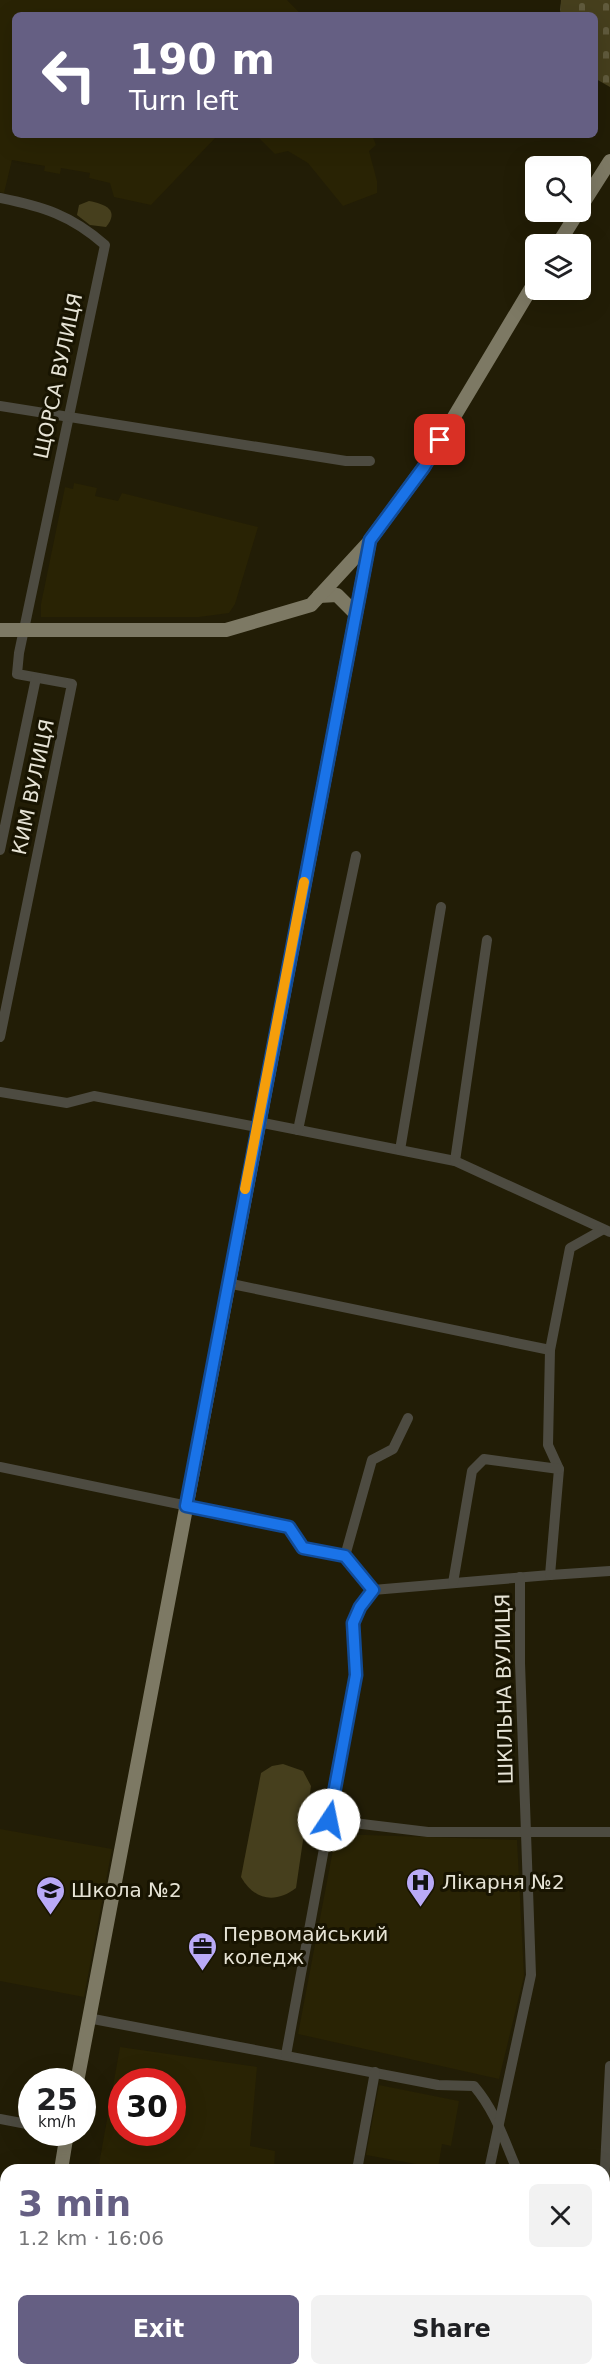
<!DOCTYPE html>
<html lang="en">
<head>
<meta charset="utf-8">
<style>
  body { margin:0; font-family:"DejaVu Sans",sans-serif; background:#f2f2f2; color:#202124; height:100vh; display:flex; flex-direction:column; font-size:22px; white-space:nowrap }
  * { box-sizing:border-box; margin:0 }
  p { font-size:20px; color:#757577 }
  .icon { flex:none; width:33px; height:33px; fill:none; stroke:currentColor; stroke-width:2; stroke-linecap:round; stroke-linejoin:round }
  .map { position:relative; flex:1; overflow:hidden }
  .sheet { position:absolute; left:0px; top:2164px; width:610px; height:212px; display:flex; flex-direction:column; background:#fff; border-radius:18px 18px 0 0; box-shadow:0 6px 24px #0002 }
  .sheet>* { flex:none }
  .top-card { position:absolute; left:12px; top:12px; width:586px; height:126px; border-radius:9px; box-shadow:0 6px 24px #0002; background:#655f83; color:#fff; overflow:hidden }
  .controls { position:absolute; left:525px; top:156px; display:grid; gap:12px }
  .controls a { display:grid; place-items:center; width:66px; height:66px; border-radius:9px; background:#fff; box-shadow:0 6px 24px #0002; font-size:30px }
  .speed { position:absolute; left:18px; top:2068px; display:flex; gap:12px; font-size:30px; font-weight:700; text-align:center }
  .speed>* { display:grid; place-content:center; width:78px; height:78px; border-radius:50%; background:#fff; box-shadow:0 6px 24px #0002; line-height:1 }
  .speed small { font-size:15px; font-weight:400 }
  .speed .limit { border:9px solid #d22; background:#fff; color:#111 }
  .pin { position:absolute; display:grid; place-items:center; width:51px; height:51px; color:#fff; margin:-26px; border-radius:12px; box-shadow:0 3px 9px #0006 }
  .me { position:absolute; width:66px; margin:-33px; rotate:11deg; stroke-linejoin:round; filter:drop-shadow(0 0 4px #0008) }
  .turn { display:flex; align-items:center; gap:21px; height:126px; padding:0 18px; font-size:27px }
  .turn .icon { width:78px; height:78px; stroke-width:2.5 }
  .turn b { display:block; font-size:42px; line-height:51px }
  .round { display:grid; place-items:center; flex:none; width:63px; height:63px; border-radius:9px; background:#f2f2f2 }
  .overview { display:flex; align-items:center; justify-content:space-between; height:102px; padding:0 18px }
  h1 { font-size:36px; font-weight:800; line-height:45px; color:#655f83 }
  .button { display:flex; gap:12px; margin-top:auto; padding:12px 18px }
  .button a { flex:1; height:69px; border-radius:9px; background:#655f83; color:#fff; font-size:24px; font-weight:800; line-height:69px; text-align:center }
  .button a+a { background:#f2f2f2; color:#202124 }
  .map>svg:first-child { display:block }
  .built { fill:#292304; fill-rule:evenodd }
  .grass { fill:#463f1d }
  .cemetery { fill:url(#cemetery-stones) }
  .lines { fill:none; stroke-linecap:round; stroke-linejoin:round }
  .minor { stroke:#4d4b41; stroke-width:10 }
  .major { stroke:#7d7964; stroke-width:14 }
  .route-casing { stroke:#114b97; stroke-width:15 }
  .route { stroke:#1a73e8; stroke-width:10 }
  .slow { stroke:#f59e0b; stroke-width:10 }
  .labels { text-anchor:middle; stroke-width:6; stroke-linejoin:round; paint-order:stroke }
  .street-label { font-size:20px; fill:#e6e3d5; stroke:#181401 }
  .poi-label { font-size:20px; fill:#e6e3d5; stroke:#181401; text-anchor:start }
</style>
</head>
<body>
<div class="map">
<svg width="610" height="2375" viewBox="0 0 610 2375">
  <defs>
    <pattern id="cemetery-stones" width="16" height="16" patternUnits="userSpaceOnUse" patternTransform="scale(1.5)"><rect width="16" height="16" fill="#463f1d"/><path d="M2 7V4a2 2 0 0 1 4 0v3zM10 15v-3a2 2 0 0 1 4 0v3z" fill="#615b3d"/></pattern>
  </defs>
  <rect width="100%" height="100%" fill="#221d06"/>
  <g class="built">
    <polygon points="0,0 287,0 302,15 15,15 15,135 218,135 151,205 114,197 110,183 89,178 90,173 61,168 60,174 44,171 45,166 12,160 4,193 0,192"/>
    <polygon points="256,135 372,135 376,145 369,151 377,181 377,193 343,206 308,163 288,151 275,154"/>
    <polygon points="74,483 97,488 95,496 118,501 122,493 258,527 235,604 229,613 199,617 41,617 41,604 65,487 73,489"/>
    <polygon points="0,1829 112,1849 84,1997 0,1981"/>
    <polygon points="336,1834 517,1840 524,1976 499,2079 298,2034"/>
    <path d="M 120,2047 L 257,2067 L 250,2146 L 275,2151 L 274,2170 L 98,2170 ZM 122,2082 L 172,2082 L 172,2133 L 122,2133 Z"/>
    <polygon points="379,2085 459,2101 451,2146 442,2144 438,2168 366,2155"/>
    <polygon points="37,2370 126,2370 125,2375 36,2375"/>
  </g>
  <g class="grass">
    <path d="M 89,201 C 105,204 120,210 106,227 L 90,225 L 77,215 L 79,205 Z"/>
    <path d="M 283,1764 L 303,1771 L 311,1786 L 296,1888 C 275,1904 254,1900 241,1877 L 261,1773 L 272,1766 Z"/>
  </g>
  <polygon class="cemetery" points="561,0 610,0 610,87 596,79 596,15 560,15"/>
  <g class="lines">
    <g class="minor">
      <path d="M 0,198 C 44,207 71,215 105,245 L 19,653 L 17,674 L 72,684 L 0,1037"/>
      <polyline points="0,406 346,461 370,461"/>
      <polyline points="0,850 36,678"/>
      <polyline points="0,1092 67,1103 94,1096 257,1127"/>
      <polyline points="258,1122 455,1161 610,1232"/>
      <polyline points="298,1130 356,856"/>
      <polyline points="400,1150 441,907"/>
      <polyline points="455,1161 487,940"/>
      <polyline points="227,1283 550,1350"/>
      <polyline points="0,1467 289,1527 303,1548 345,1556 373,1590 550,1575 559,1469 548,1445 550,1350 570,1248 602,1230"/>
      <polyline points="345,1556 372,1460 393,1449 408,1418"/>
      <polyline points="550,1575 610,1571"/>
      <polyline points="453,1583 472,1471 484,1459 559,1469"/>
      <polyline points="329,1820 428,1832 610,1832"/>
      <path d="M 88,2018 L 438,2085 L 474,2086 C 496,2112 504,2140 517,2170"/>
      <path d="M 286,2055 L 356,1675 C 353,1636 348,1623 373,1590"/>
      <polyline points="0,2119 32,2125"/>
      <polyline points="357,2170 375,2072"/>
      <polyline points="489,2170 531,1975 520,1663 520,1577"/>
      <polyline points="604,2187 610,2066"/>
      <polyline points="329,2375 330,2370"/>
      <polyline points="454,2375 454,2370"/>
    </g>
    <g class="major">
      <polyline points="580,208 610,161"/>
      <polyline points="558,244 578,212"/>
      <polyline points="319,596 337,595 356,614"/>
      <polyline points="0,630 226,630 311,605 369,542"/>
      <polyline points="77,2082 370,540 424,467 536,280"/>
      <polyline points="61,2170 67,2133"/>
      <polyline points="21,2375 22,2370"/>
    </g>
  </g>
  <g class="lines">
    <defs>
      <polyline id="route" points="329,1820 356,1675 353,1623 360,1607 373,1590 345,1556 303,1548 289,1527 186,1506 370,540 424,467 440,440"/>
    </defs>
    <use href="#route" class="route-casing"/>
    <use href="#route" class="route"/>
    <polyline class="slow" points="245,1189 304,882"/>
  </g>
  <defs>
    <symbol id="hospital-pin" viewBox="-11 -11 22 30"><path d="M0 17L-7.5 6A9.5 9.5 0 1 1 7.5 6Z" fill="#b9aaf7" stroke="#181401"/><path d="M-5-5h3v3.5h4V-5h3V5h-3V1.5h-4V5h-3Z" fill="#111"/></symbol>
    <symbol id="school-pin" viewBox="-11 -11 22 30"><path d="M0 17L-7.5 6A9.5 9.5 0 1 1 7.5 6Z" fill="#b9aaf7" stroke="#181401"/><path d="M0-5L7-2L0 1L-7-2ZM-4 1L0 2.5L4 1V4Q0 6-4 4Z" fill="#111"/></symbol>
    <symbol id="office-pin" viewBox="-11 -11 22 30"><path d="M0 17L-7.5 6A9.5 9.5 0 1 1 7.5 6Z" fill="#b9aaf7" stroke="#181401"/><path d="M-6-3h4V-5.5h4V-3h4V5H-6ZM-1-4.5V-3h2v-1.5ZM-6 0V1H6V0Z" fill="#111"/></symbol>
  </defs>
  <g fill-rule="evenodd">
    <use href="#hospital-pin" x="404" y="1866" width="33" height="45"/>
    <use href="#school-pin" x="34" y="1874" width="33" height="45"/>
    <use href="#office-pin" x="186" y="1930" width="33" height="45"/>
  </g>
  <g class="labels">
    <g class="street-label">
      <text transform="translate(58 376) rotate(-78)" y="7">ЩОРСА ВУЛИЦЯ</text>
      <text transform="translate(33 787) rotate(-78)" y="7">КИМ ВУЛИЦЯ</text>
      <text transform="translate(504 1689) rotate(-91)" y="7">ШКІЛЬНА ВУЛИЦЯ</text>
    </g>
    <g class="poi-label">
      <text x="442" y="1889">Лікарня №2</text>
      <text x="71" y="1897">Школа №2</text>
      <text x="223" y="1941">Первомайський<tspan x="223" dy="23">коледж</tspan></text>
    </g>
  </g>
</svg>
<div class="controls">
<a><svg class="icon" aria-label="search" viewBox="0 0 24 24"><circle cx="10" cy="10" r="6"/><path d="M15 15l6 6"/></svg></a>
<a><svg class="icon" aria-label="layers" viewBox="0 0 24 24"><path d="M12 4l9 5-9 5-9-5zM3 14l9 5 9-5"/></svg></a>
</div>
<div class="speed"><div>25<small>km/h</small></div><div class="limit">30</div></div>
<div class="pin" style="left:440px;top:440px;background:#d93025"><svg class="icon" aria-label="arrive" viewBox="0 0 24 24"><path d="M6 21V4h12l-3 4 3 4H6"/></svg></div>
<svg class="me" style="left:329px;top:1820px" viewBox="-20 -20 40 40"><circle r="19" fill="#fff"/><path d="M0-13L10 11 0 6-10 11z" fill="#1a73e8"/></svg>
<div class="top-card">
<div class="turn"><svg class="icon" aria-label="left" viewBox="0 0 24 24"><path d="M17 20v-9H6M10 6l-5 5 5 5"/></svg><div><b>190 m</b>Turn left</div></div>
</div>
<section class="sheet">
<div class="overview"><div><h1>3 min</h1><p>1.2 km · 16:06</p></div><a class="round"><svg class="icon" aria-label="close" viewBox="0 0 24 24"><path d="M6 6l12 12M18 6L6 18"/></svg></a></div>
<div class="button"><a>Exit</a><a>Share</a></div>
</section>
</div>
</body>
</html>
